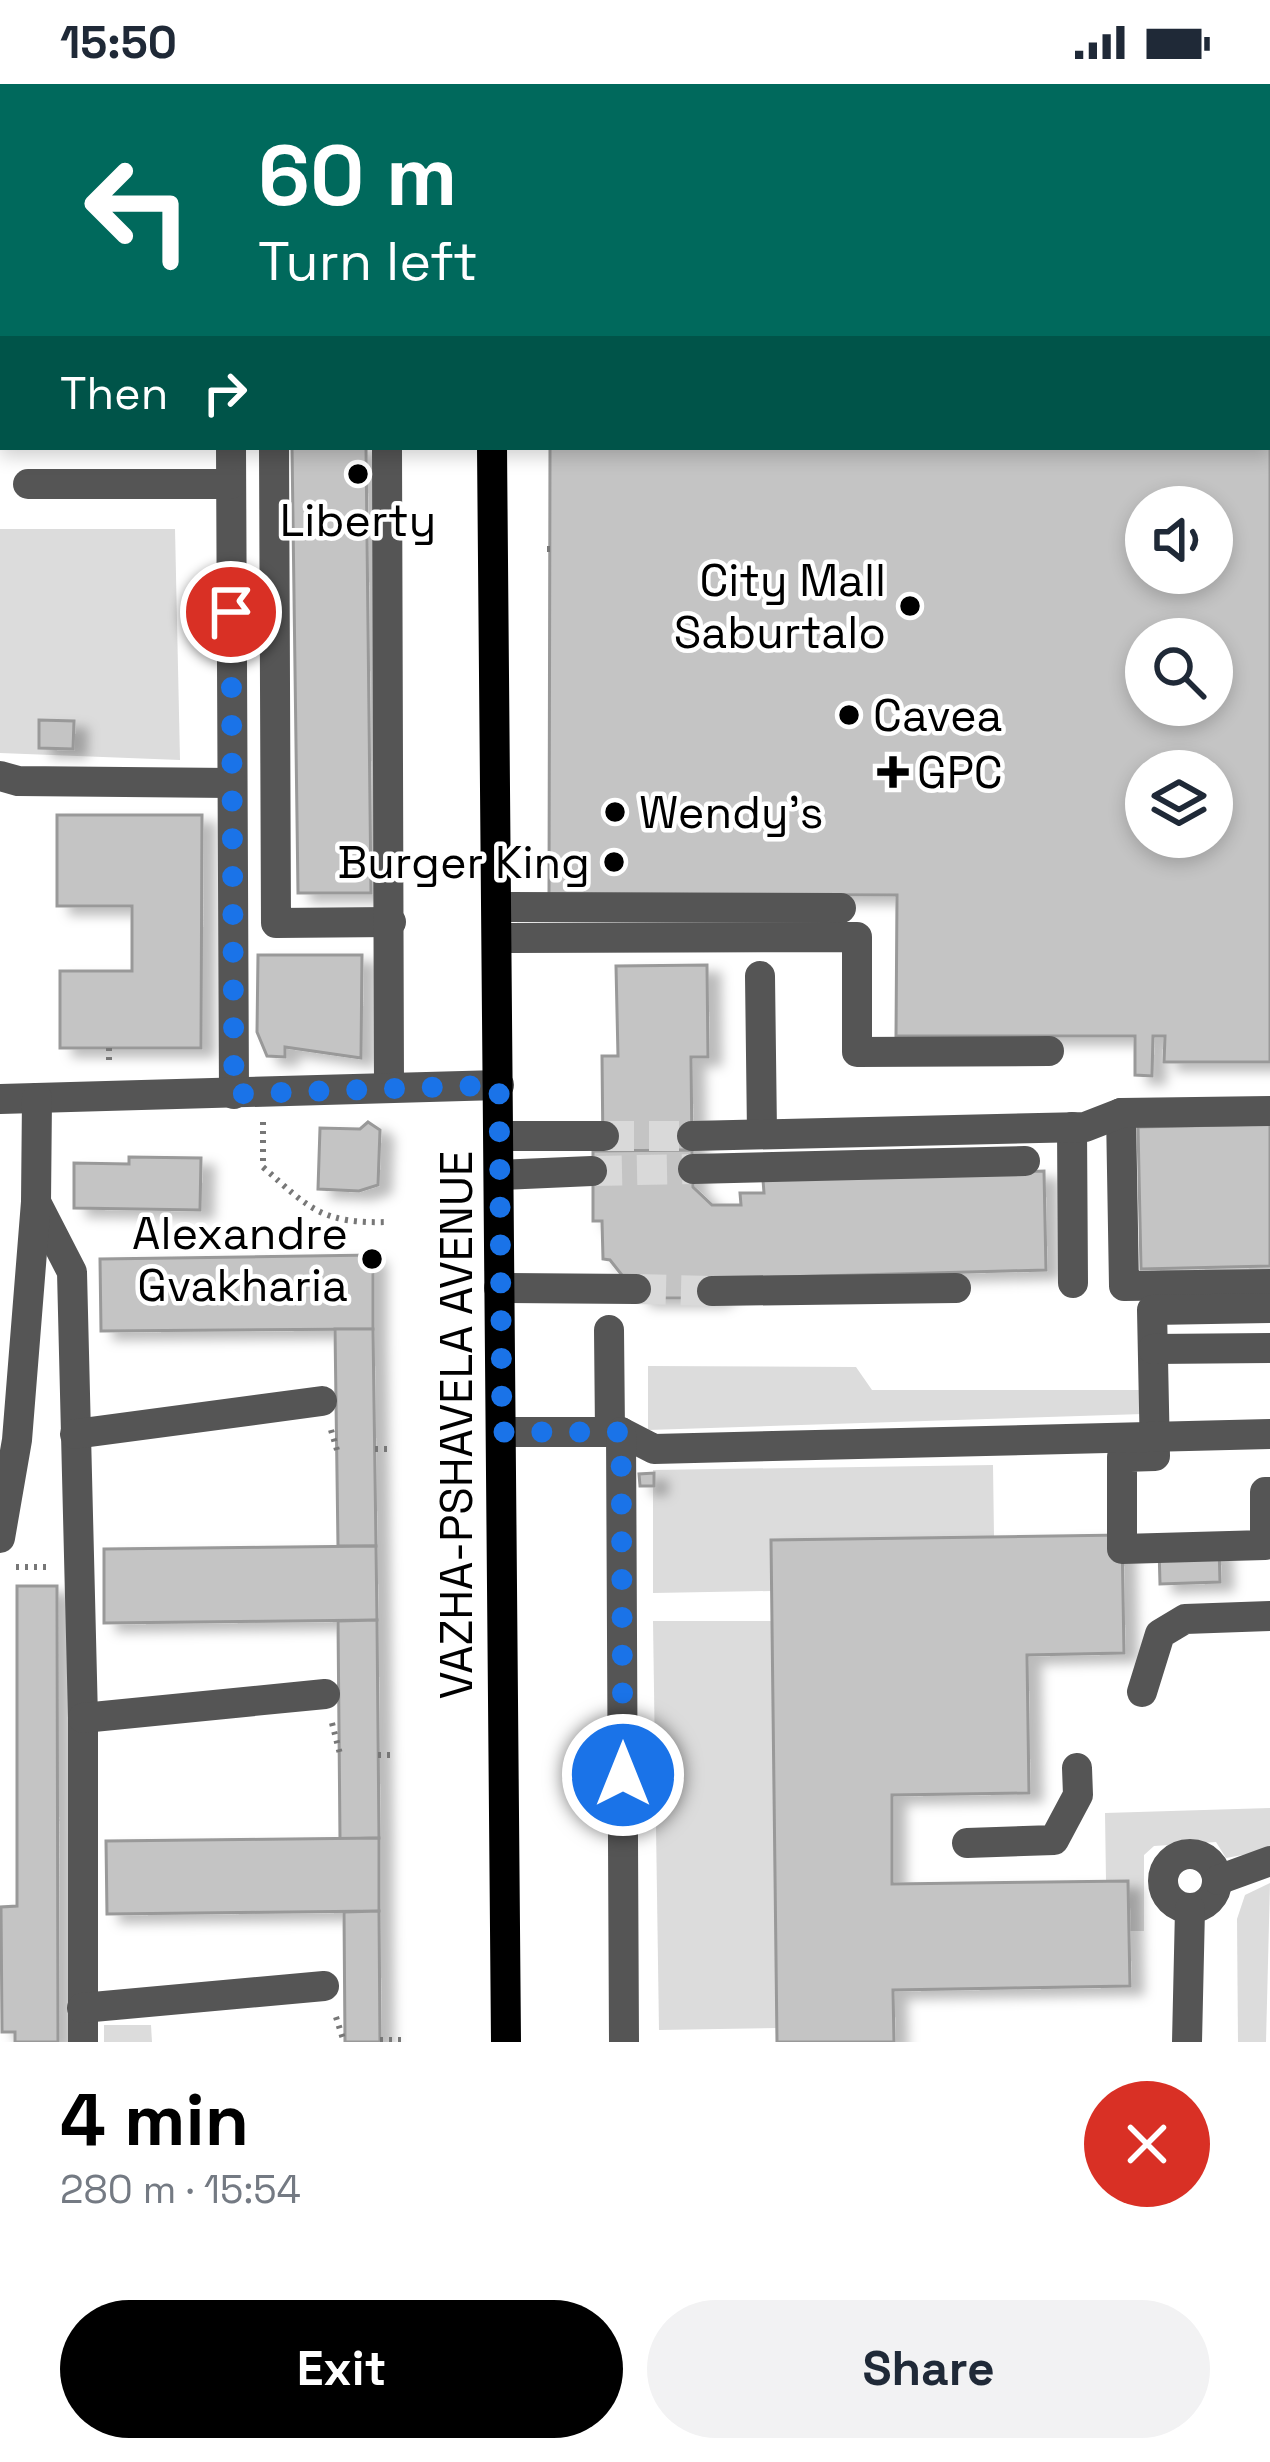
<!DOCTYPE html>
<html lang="en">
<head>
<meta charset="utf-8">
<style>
  body { margin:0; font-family:"Space Grotesk",sans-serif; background:#f2f2f3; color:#1f2937; height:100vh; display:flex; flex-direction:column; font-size:45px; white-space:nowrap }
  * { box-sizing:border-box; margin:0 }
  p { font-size:39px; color:#747a83 }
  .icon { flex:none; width:66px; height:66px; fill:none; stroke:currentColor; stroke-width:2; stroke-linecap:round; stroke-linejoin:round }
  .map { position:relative; height:1958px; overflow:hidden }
  .panel { display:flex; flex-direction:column; background:#fff; flex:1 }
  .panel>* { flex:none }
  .top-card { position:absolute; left:0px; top:0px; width:1272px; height:366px; box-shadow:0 6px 18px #0003; background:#00695c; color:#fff; overflow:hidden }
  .controls { position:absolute; left:1125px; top:402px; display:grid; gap:24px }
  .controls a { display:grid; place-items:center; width:108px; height:108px; border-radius:50%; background:#fff; box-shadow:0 6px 18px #0003; font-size:60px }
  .pin { position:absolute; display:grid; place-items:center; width:102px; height:102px; color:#fff; margin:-51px; border:6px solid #fff; border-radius:50%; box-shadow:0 3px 12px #0007 }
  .me { position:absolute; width:132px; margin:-66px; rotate:0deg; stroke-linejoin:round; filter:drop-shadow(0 0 9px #0008) }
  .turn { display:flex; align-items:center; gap:42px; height:252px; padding:0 60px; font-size:54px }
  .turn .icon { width:156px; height:156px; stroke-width:2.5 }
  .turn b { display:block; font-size:84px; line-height:102px }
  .then { display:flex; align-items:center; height:114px; padding:0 60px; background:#0003; gap:24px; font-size:45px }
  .round { display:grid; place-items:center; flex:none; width:126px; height:126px; border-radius:63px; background:#f2f2f3 }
  .head { display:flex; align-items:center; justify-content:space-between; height:204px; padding:0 60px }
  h1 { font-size:72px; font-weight:700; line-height:90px; color:#000 }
  .button { display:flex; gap:24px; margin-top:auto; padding:24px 60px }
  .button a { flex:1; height:138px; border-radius:72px; background:#000; color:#fff; font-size:48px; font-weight:700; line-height:138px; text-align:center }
  .button a+a { background:#f2f2f3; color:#1f2937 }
  .status { display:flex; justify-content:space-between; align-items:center; height:84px; padding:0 60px; background:#fff; direction:ltr }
  .status svg { height:33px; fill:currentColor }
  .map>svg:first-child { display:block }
  .green { fill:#dcdcdc }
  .building { fill:#c4c4c4; stroke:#999; stroke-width:3; fill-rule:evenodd; filter:url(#shadow) }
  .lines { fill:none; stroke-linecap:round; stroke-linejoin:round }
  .minor-tunnel { stroke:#d9d9d9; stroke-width:30; stroke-dasharray:30 15; stroke-linecap:butt }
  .path { stroke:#777; stroke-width:6; stroke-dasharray:3 6; stroke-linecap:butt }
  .minor { stroke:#555; stroke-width:30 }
  .major { stroke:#000; stroke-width:30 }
  .route { stroke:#1a73e8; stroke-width:21; stroke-dasharray:0 37.8 }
  .poi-dot { fill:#000; stroke:#fff; stroke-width:4.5 }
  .labels { text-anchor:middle; stroke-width:9; stroke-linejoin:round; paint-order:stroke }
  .poi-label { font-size:45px; fill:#000; stroke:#fff; text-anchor:end }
  .street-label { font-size:45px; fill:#000; stroke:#fff }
</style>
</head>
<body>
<div class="status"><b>15:50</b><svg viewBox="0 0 49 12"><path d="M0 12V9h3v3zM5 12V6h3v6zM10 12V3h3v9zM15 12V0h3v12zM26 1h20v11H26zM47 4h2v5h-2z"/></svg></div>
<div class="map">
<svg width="1270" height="1958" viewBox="0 0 1270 1958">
  <defs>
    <filter id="shadow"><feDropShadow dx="13" dy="8" stdDeviation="6" flood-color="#0004"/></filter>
  </defs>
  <rect width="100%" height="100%" fill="#fff"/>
  <g class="green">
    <polygon points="0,445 175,445 180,676 0,669"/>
    <polygon points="648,1282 856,1283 872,1306 1143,1306 1143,1330 648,1346"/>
    <polygon points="993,1381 994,1453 771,1456 771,1507 653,1509 653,1386"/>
    <polygon points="653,1537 772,1537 777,1944 659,1946"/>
    <polygon points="1270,1724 1270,1766 1226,1774 1216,1758 1154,1762 1144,1771 1144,1847 1129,1847 1128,1797 1106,1797 1105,1729"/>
    <polygon points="1270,1799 1266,1958 1238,1958 1237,1835 1245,1811"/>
    <polygon points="104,1941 151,1941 152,1958 104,1958"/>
  </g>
  <g class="building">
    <polygon points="0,0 20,3 3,3 3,202 0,202"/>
    <rect x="128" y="0" width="66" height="3"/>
    <rect x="551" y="0" width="236" height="3"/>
    <path d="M 1270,42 L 1270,978 L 1164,978 L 1165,952 L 1153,952 L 1152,992 L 1135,991 L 1135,952 L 896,952 L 897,811 L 549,810 L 550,363 L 1269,363 ZM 1146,423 L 1212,423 L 1212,489 L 1146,489 ZM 1146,555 L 1212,555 L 1212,621 L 1146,621 ZM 1146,687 L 1212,687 L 1212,753 L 1146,753 Z"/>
    <polygon points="292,363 366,363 371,809 298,809"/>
    <polygon points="39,636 74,637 73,665 39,664"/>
    <polygon points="57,731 202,731 201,964 60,964 60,887 132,887 132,822 57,822"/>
    <polygon points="258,871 362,871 361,974 285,963 285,973 267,972 257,948"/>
    <polygon points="707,881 708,973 691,973 692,1066 603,1067 602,972 618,972 616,882"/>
    <polygon points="368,1038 380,1046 378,1101 359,1107 318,1105 320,1044 360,1045"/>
    <polygon points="1270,1040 1270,1182 1141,1185 1138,1043"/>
    <polygon points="692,1066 693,1103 712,1121 741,1121 740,1109 764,1109 763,1096 1044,1087 1046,1186 745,1194 713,1214 640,1214 610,1176 603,1175 602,1137 593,1137 593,1067"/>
    <polygon points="129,1073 201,1074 200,1126 74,1124 74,1079 129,1080"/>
    <polygon points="373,1171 373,1245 101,1247 100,1175"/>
    <polygon points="335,1245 373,1245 376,1462 338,1462"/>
    <polygon points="654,1389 654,1402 640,1402 639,1390"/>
    <polygon points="1122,1451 1124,1569 1027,1571 1029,1709 892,1711 892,1800 1128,1797 1130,1902 893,1906 894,1958 777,1958 771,1456"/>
    <polygon points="376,1462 377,1536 104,1539 104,1465"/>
    <polygon points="1219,1462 1220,1498 1160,1500 1159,1464"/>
    <polygon points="17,1502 57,1502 58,1958 15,1958 15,1948 2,1948 1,1823 17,1822"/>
    <polygon points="377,1536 379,1754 340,1755 338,1537"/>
    <polygon points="379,1754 379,1827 107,1830 106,1757"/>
    <polygon points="379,1827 380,1958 345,1958 344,1828"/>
  </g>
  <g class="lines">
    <g class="minor-tunnel">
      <polyline points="604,1052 692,1052"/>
      <polyline points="592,1087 693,1085"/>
      <polyline points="636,1205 712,1207"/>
    </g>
    <g class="path">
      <polyline points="331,0 331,3"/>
      <polyline points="957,0 957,3"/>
      <polyline points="547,465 550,465"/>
      <polyline points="109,964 109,979"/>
      <path d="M 263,1038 L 263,1083 C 310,1125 322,1140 389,1138"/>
      <polyline points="331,1346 337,1366"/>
      <polyline points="375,1365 393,1365"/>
      <polyline points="16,1483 50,1483"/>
      <polyline points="332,1639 340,1670"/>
      <polyline points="378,1671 396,1671"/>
      <polyline points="336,1933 344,1958"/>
      <polyline points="380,1956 402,1956"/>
    </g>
    <g class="minor">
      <polyline points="1269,5 1270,5"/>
      <polyline points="0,233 3,233"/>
      <polyline points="231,363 234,1010"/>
      <polyline points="274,363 276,839 391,838"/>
      <polyline points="387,363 389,1003"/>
      <polyline points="28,400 231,400"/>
      <polyline points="0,692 18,697 231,699"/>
      <polyline points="497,823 841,824"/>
      <polyline points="497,854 857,853 857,968 1049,967"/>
      <polyline points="760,892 762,1049"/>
      <polyline points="0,1015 499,1001"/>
      <polyline points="1121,1029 1124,1202 1270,1200"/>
      <polyline points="1072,1043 1073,1199"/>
      <polyline points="499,1052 604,1052"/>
      <polyline points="692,1052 1085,1043 1121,1029 1270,1027"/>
      <polyline points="693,1085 1025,1077"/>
      <polyline points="499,1091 592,1087"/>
      <polyline points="36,1118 72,1188 83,1634 83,1958"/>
      <polyline points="499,1204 636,1205"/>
      <polyline points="712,1207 956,1204"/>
      <polyline points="1270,1224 1152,1226 1155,1372 1122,1373 1122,1465 1265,1461 1265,1408 1270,1408"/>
      <polyline points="609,1246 610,1348"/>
      <polyline points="1153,1265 1270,1264"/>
      <polyline points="501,1348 621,1348 654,1365 1270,1350"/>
      <polyline points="621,1348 624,1958"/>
      <polyline points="75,1350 322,1317"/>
      <polyline points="0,1454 17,1356 36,1118 37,1014"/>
      <polyline points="1142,1608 1160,1550 1185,1535 1270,1532"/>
      <polyline points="83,1634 325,1610"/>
      <polyline points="967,1759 1054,1756 1078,1711 1077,1684"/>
      <circle cx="1190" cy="1797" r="27"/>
      <polyline points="1218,1796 1270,1777"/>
      <polyline points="82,1924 324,1902"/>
      <polyline points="1187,1958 1190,1825"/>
    </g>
    <g class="major">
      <polyline points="488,0 488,3"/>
      <polyline points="492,363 506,1958"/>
    </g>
  </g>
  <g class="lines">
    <polyline class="route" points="231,528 234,1010 499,1001 502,1348 621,1348 623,1691"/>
  </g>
  <g class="poi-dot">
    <circle cx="358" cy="390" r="12"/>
    <circle cx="910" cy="522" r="12"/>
    <circle cx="849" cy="631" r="12"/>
    <path d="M887 670h12v12h12v12h-12v12h-12v-12h-12v-12h12z"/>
    <circle cx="615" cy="728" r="12"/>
    <circle cx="614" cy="778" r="12"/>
    <circle cx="372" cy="1175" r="12"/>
  </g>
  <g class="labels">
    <g class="poi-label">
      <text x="358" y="452" text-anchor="middle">Liberty</text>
      <text x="886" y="512">City Mall<tspan x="886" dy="52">Saburtalo</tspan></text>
      <text x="873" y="647" text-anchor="start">Cavea</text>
      <text x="917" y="704" text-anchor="start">GPC</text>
      <text x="639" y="744" text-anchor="start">Wendy's</text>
      <text x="590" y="794">Burger King</text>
      <text x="348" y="1165">Alexandre<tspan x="348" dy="52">Gvakharia</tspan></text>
    </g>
    <g class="street-label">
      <text transform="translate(456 1341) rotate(-90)" y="16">VAZHA-PSHAVELA AVENUE</text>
    </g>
  </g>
</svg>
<div class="controls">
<a><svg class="icon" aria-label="sound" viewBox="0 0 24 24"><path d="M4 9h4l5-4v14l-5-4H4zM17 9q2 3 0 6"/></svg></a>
<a><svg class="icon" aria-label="search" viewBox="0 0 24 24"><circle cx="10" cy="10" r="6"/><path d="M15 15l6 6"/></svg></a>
<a><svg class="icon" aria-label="layers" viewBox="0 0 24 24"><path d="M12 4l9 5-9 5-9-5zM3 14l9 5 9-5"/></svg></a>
</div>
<div class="pin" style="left:231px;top:528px;background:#d93025"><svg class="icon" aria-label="arrive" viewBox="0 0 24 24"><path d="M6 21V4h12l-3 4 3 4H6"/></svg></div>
<svg class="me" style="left:623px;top:1691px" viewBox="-20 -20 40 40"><circle r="17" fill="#1a73e8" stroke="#fff" stroke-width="3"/><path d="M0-11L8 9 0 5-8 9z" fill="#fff"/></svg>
<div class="top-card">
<div class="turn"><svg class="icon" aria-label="left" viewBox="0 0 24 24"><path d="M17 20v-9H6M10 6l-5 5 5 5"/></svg><div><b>60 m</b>Turn left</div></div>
<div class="then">Then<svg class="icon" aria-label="right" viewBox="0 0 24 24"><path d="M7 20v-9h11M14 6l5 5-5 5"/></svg></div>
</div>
</div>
<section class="panel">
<div class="head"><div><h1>4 min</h1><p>280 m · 15:54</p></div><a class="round" style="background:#d93025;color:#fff"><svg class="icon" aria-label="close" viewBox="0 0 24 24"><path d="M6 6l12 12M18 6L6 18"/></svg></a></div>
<div class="button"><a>Exit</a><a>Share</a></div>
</section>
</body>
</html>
